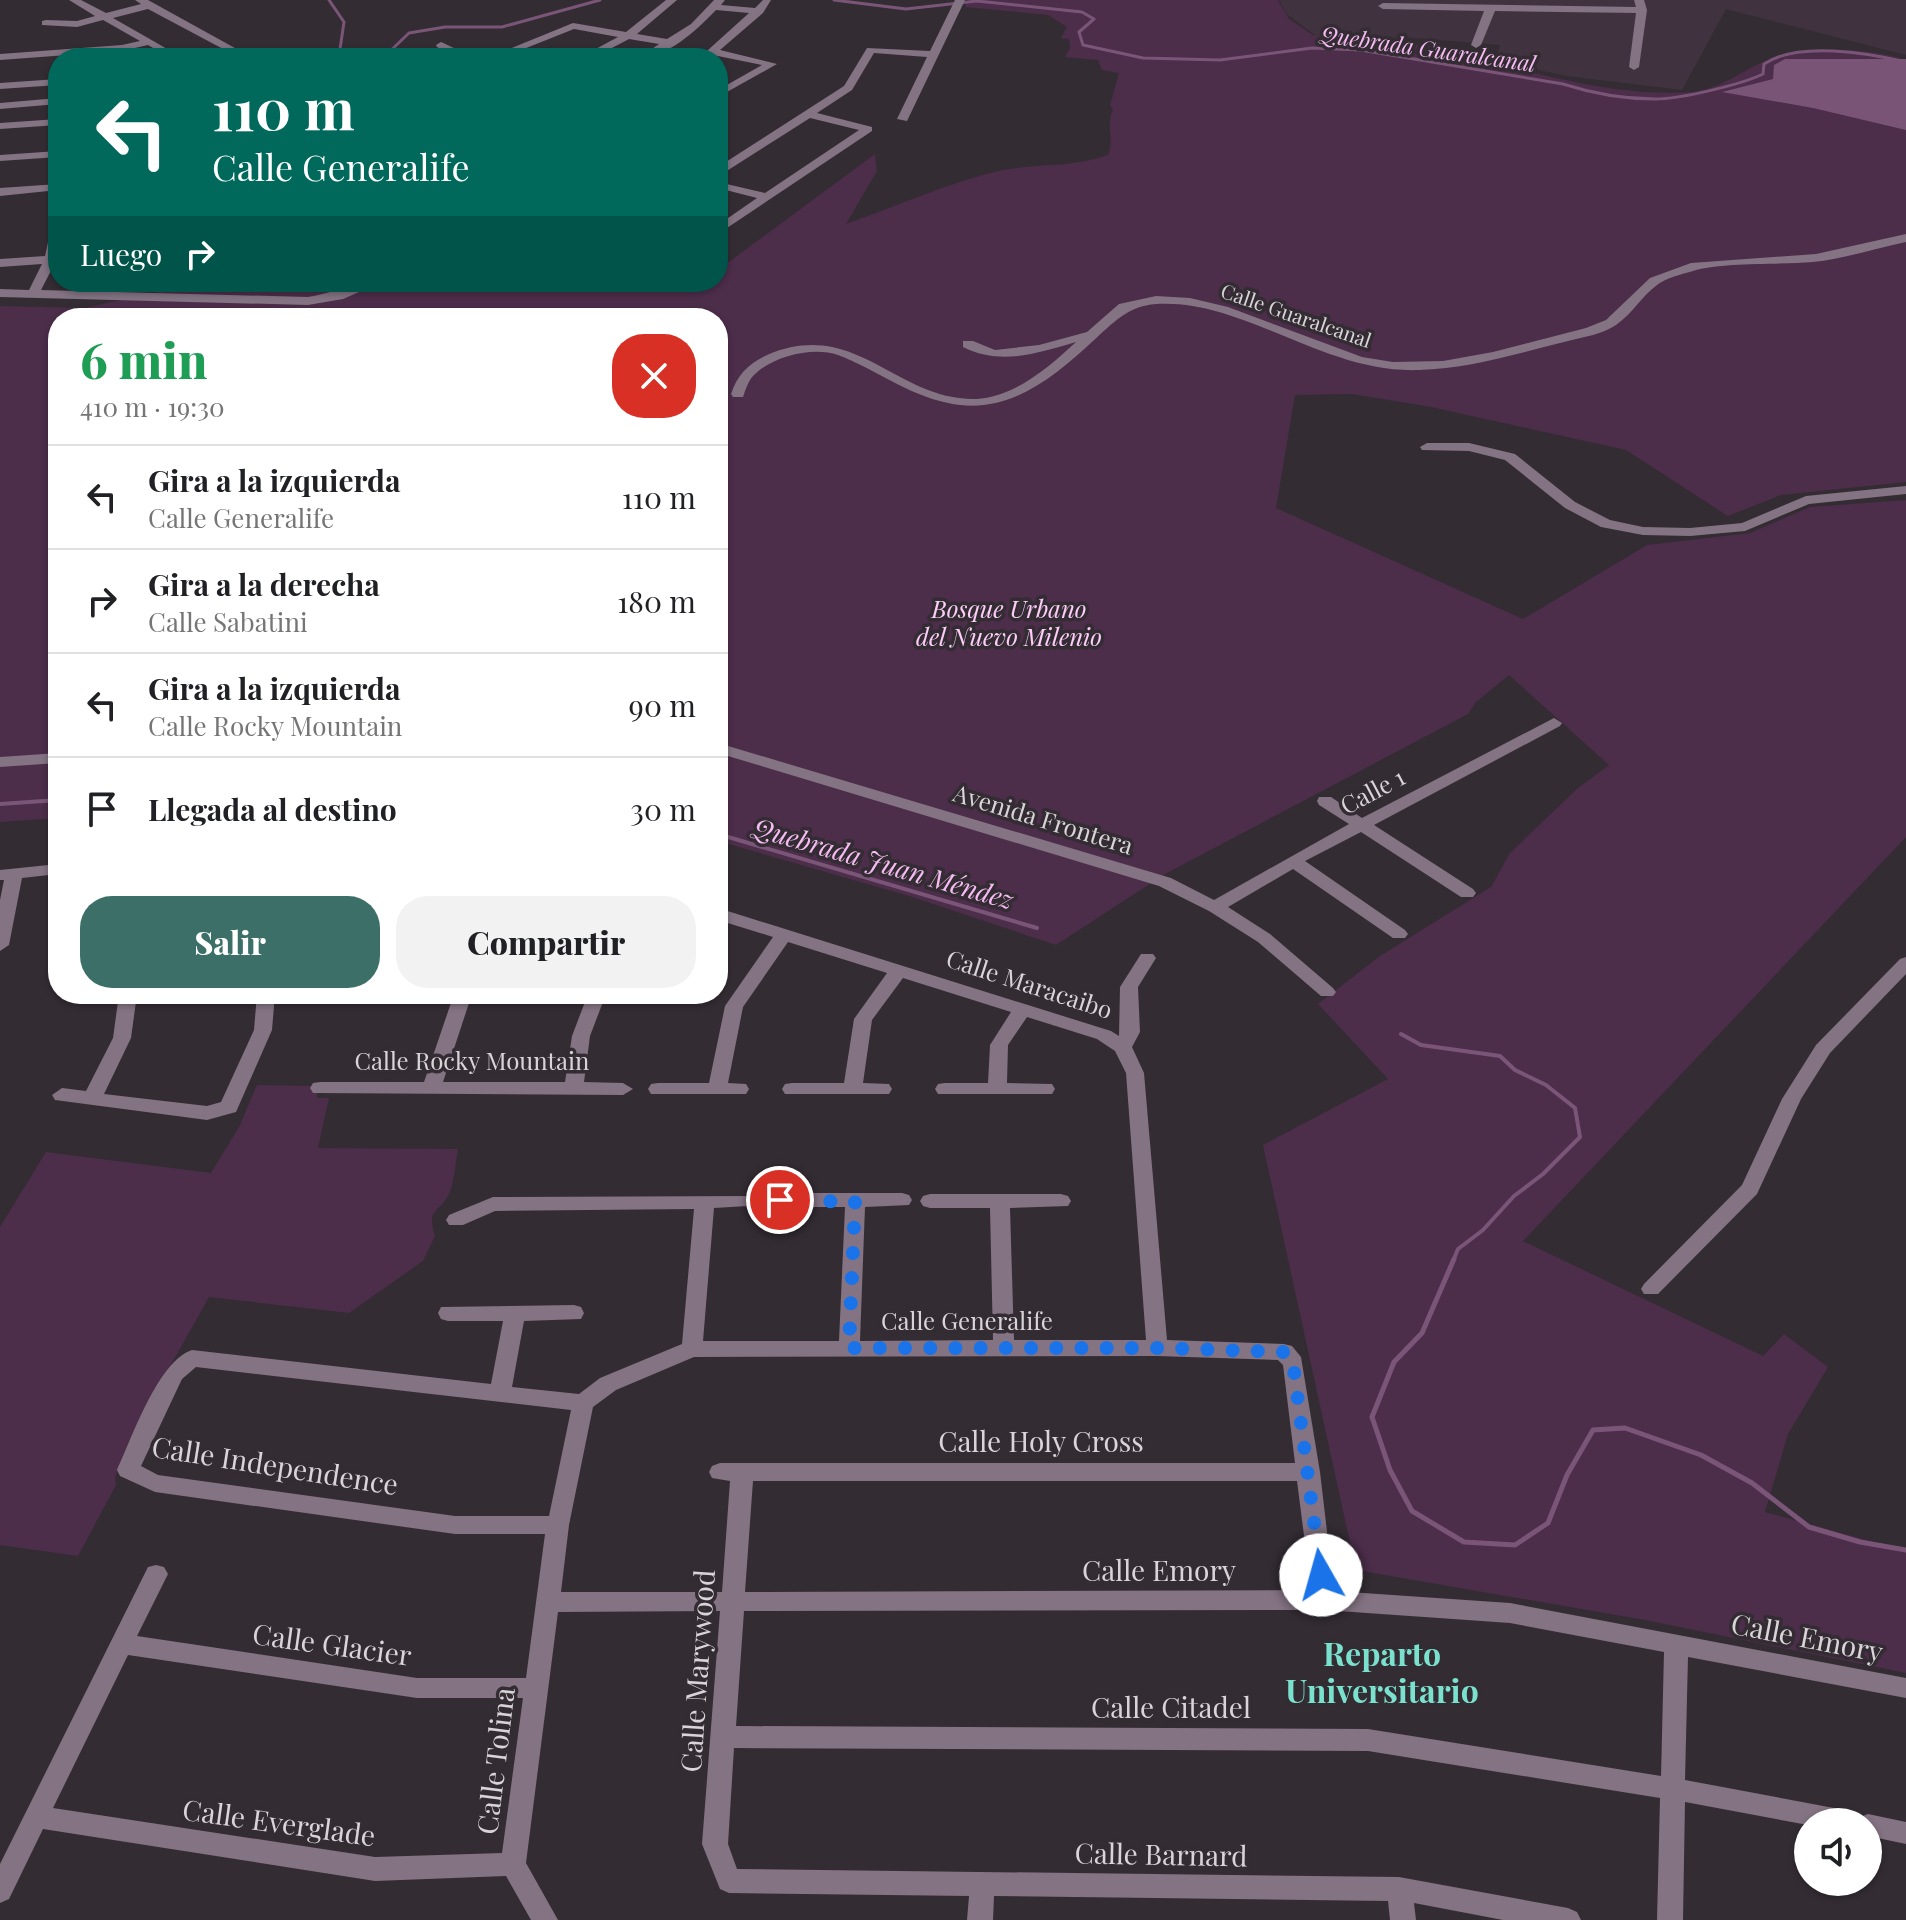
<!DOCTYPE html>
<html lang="es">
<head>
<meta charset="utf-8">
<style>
  body { margin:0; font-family:"Playfair Display",serif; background:#f2f2f2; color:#202124; height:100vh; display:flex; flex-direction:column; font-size:30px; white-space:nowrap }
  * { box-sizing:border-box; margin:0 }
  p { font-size:26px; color:#757577 }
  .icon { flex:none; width:44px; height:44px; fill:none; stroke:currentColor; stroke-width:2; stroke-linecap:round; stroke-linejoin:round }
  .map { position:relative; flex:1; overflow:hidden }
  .panel { position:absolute; left:48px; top:308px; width:680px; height:696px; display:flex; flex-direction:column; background:#fff; border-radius:32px; box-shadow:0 2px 6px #0004 }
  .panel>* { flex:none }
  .hud { position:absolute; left:48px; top:48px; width:680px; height:244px; border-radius:32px; box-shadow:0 2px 6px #0004; background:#00695c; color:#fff; overflow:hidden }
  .tools { position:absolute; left:1794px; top:1808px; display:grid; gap:16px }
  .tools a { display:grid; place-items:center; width:88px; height:88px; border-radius:50%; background:#fff; box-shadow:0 2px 6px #0004; font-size:40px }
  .pin { position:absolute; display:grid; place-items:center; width:68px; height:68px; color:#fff; margin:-34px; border:4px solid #fff; border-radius:50%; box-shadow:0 2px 8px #0007 }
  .me { position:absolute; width:88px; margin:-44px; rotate:353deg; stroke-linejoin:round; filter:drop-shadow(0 0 6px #0008) }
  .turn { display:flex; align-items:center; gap:28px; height:168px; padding:0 32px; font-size:36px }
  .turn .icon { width:104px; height:104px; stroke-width:2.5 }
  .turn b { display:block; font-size:56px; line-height:68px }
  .then { display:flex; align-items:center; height:76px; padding:0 32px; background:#0003; gap:16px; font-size:30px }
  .round { display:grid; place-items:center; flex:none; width:84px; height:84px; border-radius:32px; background:#f2f2f2 }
  .summary { display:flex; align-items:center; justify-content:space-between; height:136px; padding:0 32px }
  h1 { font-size:48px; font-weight:800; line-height:60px; color:#1e9e55 }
  .cta { display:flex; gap:16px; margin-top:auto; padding:16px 32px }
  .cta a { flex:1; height:92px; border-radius:32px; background:#3b6f68; color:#fff; font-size:32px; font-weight:800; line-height:92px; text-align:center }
  .cta a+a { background:#f2f2f2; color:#202124 }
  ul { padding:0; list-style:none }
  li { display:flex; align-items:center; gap:24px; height:104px; padding:0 32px; border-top:2px solid #e0e0e0 }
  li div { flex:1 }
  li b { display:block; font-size:30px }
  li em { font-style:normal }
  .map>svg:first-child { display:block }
  .built { fill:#40333f }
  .green { fill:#4c2d4a }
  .forest { fill:#795476 }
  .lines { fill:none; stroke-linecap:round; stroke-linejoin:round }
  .stream-far2 { stroke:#7a5578; stroke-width:3 }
  .stream-far1 { stroke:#7a5578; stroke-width:4 }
  .stream { stroke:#7a5578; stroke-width:5 }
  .minor { fill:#847383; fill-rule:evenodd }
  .route { stroke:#1a73e8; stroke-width:14; stroke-dasharray:0 25.2 }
  .labels { text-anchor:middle; stroke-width:7; stroke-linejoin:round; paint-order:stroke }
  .far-street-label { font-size:20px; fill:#d9d4d8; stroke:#332c33 }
  .far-water-label { font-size:22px; font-style:italic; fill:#f7bbf3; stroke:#332c33 }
  .park-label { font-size:24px; font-style:italic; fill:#fecdfa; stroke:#332c33 }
  .street-label { font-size:24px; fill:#d9d4d8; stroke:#332c33 }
  .water-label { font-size:26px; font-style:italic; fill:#f7bbf3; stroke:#332c33 }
  .near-street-label { font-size:28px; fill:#d9d4d8; stroke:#332c33 }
  .near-neighbourhood-label { font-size:32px; font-weight:bold; fill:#7ae1ce; stroke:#332c33 }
</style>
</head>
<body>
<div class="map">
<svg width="1906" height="1920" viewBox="0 0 1906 1920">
  <rect width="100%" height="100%" fill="#332c33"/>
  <polygon class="built" points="1279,0 1906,0 1906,55 1726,9 1682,90 1567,76 1496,61 1500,45 1401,37 1378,41 1315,35 1287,14"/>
  <g class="green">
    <path d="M 968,0 L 1278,0 L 1289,19 L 1313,35 L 1454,48 L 1458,52 C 1480,55 1500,64 1522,70 C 1575,83 1635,96 1690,92 C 1722,90 1745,67 1774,58 C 1811,47 1870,48 1906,60 L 1906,482 L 1781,495 L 1728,516 L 1626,450 L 1431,407 L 1352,394 L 1295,395 L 1276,508 L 1523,619 L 1647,545 L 1750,533 L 1810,507 L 1906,500 L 1906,837 L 1523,1241 L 1763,1356 L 1784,1334 L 1828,1367 L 1788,1434 L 1765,1512 L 1906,1551 L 1906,1673 L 1645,1620 L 1356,1570 L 1263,1145 L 1388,1079 L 1318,1004 L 1380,956 L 1491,887 L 1510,853 L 1578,788 L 1609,765 L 1509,675 L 1476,702 L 1468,714 L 1165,874 L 1056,945 L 909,896 L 718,841 L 718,318 L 58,318 L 58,818 L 0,822 L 0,306 L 84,308 L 205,282 L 658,282 L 691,291 L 702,282 L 718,282 L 718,270 L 875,154 L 877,171 L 846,224 C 897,206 945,184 998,171 C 1034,163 1073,168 1108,155 C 1115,139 1105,126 1113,110 L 1110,105 L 1119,73 L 1102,70 L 1098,60 L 1065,57 L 1070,48 L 1069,39 L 1061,38 L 1067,27 L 1048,15 L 965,7 Z"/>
    <path d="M 257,1085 L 317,1086 L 317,1098 L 329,1098 L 318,1148 L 458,1149 C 455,1163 455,1183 448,1196 C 439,1213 426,1208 435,1236 L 423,1261 L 349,1313 L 209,1297 L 158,1388 L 115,1477 L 116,1485 L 78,1556 L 0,1545 L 0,1227 L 46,1152 L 211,1173 L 239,1127 Z"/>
  </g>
  <polygon class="forest" points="1785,59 1906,59 1906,130 1813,108 1722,92 1773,79 1774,65"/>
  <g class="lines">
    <g class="stream-far2">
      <polyline points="329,0 344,22 340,49 354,58"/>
      <path d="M 834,0 L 906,9 L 977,1 L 1082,12 L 1094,19 L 1079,32 L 1083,45 L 1143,58 L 1220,60 L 1312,48 L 1360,50 L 1563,84 C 1591,93 1625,99 1655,99 C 1680,99 1740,85 1763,74 L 1764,64 C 1798,41 1868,53 1906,62"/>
      <polyline points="383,58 409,33 445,27 502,27 600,0"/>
    </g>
    <g class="stream-far1">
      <polyline points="0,804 58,800"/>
      <polyline points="718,834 1037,928"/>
      <polyline points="1401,1034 1421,1045 1500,1056 1515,1070 1546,1085 1575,1108 1580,1137 1543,1174 1514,1196 1483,1230 1458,1249 1453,1261"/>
    </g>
    <polyline class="stream" points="1454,1259 1422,1333 1394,1362 1372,1417 1390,1470 1412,1511 1464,1542 1515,1545 1548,1523 1567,1475 1593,1430 1625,1428 1701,1455 1752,1483 1809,1527 1860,1542 1906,1550"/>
    <g class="minor">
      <polygon points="69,0 81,0 106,13 141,4 135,0 148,0 253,58 240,58 148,9 113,18 183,58 170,58 148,45 122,51 0,60 0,54 122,45 140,41 103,20 77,27 42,25 42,21 46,20 77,21 95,16"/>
      <path d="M 666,0 L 677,0 L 637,34 L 667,39 L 691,24 L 714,0 L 725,0 L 721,5 L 755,8 L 763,0 L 771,0 L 763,13 L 720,50 L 777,64 L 718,97 L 718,90 L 762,65 L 713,55 L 695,58 L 708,50 L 749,13 L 716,10 C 697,30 667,58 639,58 L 659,44 L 629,39 L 593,58 L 579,58 L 618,37 L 574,29 L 501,58 L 487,58 L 573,23 L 626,32 Z"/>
      <polygon points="955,0 965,0 907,121 897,119 927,57 874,53 852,90 817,113 872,127 872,131 718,234 718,225 757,198 718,188 718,182 765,193 859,130 810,118 722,174 718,175 718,167 844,86 867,48 930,51"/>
      <polygon points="1634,0 1644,0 1647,10 1639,67 1634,70 1629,67 1636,13 1495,11 1481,45 1476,48 1471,45 1484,11 1383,9 1378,6 1383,3 1636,7"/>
      <polygon points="441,42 471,56 472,58 459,58 437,47 436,45"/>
      <polygon points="58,79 58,85 0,89 0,83"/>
      <polygon points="58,98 58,104 0,109 0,103"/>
      <polygon points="58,119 58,125 0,129 0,123"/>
      <polygon points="58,151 58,157 0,161 0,155"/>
      <polygon points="58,184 58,190 0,196 0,188"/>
      <path d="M 58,220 L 58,263 L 55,263 L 41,290 L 308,297 C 333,293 357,282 382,282 L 343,299 L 308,305 L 0,297 L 0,289 L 29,290 L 42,264 L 0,267 L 0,259 L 45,256 L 52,224 Z"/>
      <path d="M 1906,234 L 1906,242 C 1876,248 1844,259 1813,262 C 1779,265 1722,262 1693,271 C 1682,274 1666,278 1657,285 C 1642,296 1632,314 1616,325 C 1603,334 1584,337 1568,341 C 1519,353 1470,369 1419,370 C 1324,374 1243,298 1156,304 C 1128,306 1113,323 1093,341 C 1052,379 1007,416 948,403 C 908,395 875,369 838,355 C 813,346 773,356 754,375 C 748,381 746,389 743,397 L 733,397 L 731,394 C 737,375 749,363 767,355 C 856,317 896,401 976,399 C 1015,397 1049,367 1076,342 C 1038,353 1001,366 963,347 L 963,341 L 973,341 L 995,350 L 1039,345 L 1087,332 L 1119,304 L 1156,296 L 1190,298 L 1228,307 L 1362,357 L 1393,362 L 1443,361 L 1493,352 L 1586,328 L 1606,320 L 1650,278 L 1691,263 L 1816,254 Z"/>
      <polygon points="1427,443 1469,443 1515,454 1575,502 1610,520 1643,527 1690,528 1742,523 1806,496 1906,486 1906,494 1809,504 1745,531 1690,536 1643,535 1601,527 1565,508 1505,460 1469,451 1422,450 1420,447"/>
      <polygon points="1554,718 1562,723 1560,726 1374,825 1473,889 1476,893 1473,897 1461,897 1361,832 1305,861 1405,930 1408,934 1405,938 1393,938 1293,869 1228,907 1270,934 1333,988 1336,992 1333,996 1321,996 1258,942 1209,911 1159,886 718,753 718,743 1171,878 1214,900 1349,824 1319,805 1317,801 1319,797 1331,797 1362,818"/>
      <polygon points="58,753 58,763 0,767 0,757"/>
      <polygon points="58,864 58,874 22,878 9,945 0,951 0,900 4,880 0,880 0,870"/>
      <path d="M 718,908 L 1111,1031 L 1119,1036 L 1120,987 L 1141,954 L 1153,954 L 1156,958 L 1138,987 L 1140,1032 L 1132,1047 L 1144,1073 L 1167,1340 L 1284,1344 L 1292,1346 L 1301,1357 L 1320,1472 L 1334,1591 L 1510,1603 L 1906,1678 L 1906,1698 L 1688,1657 L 1685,1780 L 1850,1811 L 1860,1817 L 1868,1814 L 1906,1822 L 1906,1844 L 1868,1836 L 1868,1822 L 1808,1822 L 1808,1825 L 1685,1802 L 1683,1920 L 1657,1920 L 1660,1798 L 1368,1751 L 734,1748 L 728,1844 L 737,1869 L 1399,1877 L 1568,1908 L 1577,1912 L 1581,1920 L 1503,1920 L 1414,1903 L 1416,1920 L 1390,1920 L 1388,1901 L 994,1896 L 993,1920 L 967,1920 L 969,1896 L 729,1893 L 720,1889 L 702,1844 L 720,1611 L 558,1612 L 526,1863 L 558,1920 L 531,1920 L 506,1876 L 375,1881 L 43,1829 L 9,1899 L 0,1903 L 0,1864 L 148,1567 L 156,1565 L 164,1567 L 168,1574 L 137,1636 L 417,1678 L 526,1678 L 545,1534 L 455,1534 L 155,1492 L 120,1476 L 117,1470 C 132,1438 158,1361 192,1350 L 491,1384 L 503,1321 L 448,1321 L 441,1319 L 438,1313 L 441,1307 L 574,1305 L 581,1307 L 584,1313 L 581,1319 L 524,1321 L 512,1387 L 579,1394 L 600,1378 L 682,1344 L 694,1209 L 495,1211 L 463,1225 L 449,1225 L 446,1220 L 449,1215 L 493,1197 L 748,1196 L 751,1201 L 748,1206 L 714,1208 L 703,1341 L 839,1341 L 845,1207 L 780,1207 L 773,1205 L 770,1200 L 773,1195 L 780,1193 L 902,1193 L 909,1195 L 912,1200 L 909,1205 L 865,1207 L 860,1341 L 993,1340 L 990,1208 L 930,1208 L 923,1206 L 920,1201 L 923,1196 L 930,1194 L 1061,1194 L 1068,1196 L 1071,1201 L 1068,1206 L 1010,1208 L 1014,1340 L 1146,1340 L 1126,1073 L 1115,1051 L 1097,1039 L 1027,1017 L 1008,1045 L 1007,1083 L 1052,1084 L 1055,1089 L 1052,1094 L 938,1094 L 935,1089 L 938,1084 L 945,1083 L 988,1083 L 990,1045 L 1011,1012 L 903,978 L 872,1020 L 863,1083 L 889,1084 L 892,1089 L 889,1094 L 785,1094 L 782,1089 L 785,1084 L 792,1083 L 844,1083 L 854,1019 L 887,973 L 788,942 L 743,1007 L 728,1083 L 746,1084 L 749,1089 L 746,1094 L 651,1094 L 648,1089 L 651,1084 L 658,1083 L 709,1083 L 725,1006 L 773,937 L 718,920 ZM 1157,1356 L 1278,1360 L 1283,1365 L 1295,1463 L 720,1463 L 712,1466 L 709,1472 L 712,1478 L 730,1481 L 722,1592 L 561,1592 L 569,1525 L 593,1407 L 616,1390 L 694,1357 ZM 196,1367 L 571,1410 L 549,1516 L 455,1516 L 158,1475 L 141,1466 L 182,1379 ZM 753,1481 L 1297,1481 L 1311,1590 L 745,1592 ZM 1324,1610 L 1510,1623 L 1664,1652 L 1661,1776 L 1368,1729 L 736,1726 L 744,1611 ZM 128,1655 L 417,1698 L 523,1698 L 502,1853 L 375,1857 L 53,1808 Z"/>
      <polygon points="1906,957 1906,974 1830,1053 1801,1099 1757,1194 1658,1294 1644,1294 1641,1289 1644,1284 1742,1185 1782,1099 1816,1045 1900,959"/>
      <polygon points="119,994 137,994 131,1038 104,1094 207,1106 221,1102 254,1030 257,994 275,994 272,1030 236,1112 207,1120 55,1100 52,1095 62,1088 86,1091 113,1038"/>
      <polygon points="454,994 472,994 443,1082 565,1082 572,1036 588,994 606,994 590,1036 584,1082 623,1083 633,1089 623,1095 313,1093 310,1088 313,1083 320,1082 424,1082"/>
    </g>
  </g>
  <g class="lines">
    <polyline class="route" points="780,1200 855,1202 849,1348 1157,1348 1284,1352 1293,1363 1321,1575"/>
  </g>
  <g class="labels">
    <g class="far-street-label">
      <text transform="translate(1296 316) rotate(19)" y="7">Calle Guaralcanal</text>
    </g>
    <g class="far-water-label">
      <text transform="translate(1428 49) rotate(8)" y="8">Quebrada Guaralcanal</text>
    </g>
    <g class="park-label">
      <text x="1009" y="618">Bosque Urbano<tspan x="1009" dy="28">del Nuevo Milenio</tspan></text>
    </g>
    <g class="street-label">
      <text transform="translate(1373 792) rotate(-28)" y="8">Calle 1</text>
      <text transform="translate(1043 820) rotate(17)" y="8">Avenida Frontera</text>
      <text transform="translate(1029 985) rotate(18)" y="8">Calle Maracaibo</text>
      <text x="472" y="1070">Calle Rocky Mountain</text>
      <text x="967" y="1330">Calle Generalife</text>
    </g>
    <g class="water-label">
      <text transform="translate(883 864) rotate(16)" y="9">Quebrada Juan Méndez</text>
    </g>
    <g class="near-street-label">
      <text x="1041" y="1452">Calle Holy Cross</text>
      <text transform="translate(275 1466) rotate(9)" y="10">Calle Independence</text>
      <text x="1159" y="1581">Calle Emory</text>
      <text transform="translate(1807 1638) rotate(11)" y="10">Calle Emory</text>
      <text transform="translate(332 1645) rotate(8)" y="10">Calle Glacier</text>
      <text transform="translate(698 1671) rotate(-86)" y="10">Calle Marywood</text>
      <text x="1171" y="1718">Calle Citadel</text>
      <text transform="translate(496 1761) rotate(-83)" y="10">Calle Tolina</text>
      <text transform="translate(279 1823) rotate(8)" y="10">Calle Everglade</text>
      <text transform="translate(1161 1855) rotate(1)" y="10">Calle Barnard</text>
    </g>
    <g class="near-neighbourhood-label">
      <text x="1382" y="1666">Reparto<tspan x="1382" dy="37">Universitario</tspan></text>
    </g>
  </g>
</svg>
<div class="tools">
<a><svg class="icon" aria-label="sound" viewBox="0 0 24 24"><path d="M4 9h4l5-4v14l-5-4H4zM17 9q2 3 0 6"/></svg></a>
</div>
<div class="pin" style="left:780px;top:1200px;background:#d93025"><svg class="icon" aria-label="arrive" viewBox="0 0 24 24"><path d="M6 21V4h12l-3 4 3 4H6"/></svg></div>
<svg class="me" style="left:1321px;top:1575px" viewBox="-20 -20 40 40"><circle r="19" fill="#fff"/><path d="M0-13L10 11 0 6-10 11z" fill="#1a73e8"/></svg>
<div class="hud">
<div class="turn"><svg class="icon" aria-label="left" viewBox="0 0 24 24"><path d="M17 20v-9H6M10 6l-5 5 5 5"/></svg><div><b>110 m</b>Calle Generalife</div></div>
<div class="then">Luego<svg class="icon" aria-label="right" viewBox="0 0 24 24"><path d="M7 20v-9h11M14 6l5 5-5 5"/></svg></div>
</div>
<section class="panel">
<div class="summary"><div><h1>6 min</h1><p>410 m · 19:30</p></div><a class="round" style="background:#d93025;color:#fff"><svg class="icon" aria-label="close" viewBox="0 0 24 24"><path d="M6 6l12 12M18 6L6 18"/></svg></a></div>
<ul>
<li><svg class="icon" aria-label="left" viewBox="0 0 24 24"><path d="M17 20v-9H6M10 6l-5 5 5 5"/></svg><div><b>Gira a la izquierda</b><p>Calle Generalife</p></div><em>110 m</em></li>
<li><svg class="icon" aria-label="right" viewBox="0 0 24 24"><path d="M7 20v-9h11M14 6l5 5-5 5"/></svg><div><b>Gira a la derecha</b><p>Calle Sabatini</p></div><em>180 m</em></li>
<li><svg class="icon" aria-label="left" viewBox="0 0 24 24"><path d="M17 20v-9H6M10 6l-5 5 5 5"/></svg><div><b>Gira a la izquierda</b><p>Calle Rocky Mountain</p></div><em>90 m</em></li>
<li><svg class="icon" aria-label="arrive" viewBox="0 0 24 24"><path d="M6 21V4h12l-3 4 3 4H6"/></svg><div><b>Llegada al destino</b></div><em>30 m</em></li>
</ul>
<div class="cta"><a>Salir</a><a>Compartir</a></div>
</section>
</div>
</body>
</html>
